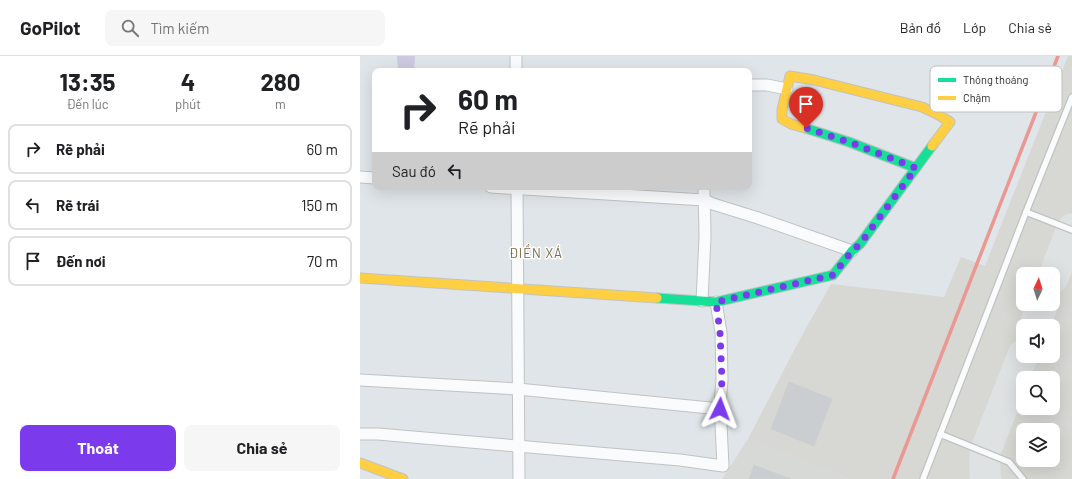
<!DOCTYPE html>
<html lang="vi">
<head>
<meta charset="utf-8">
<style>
  body { margin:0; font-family:Barlow,sans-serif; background:#f6f6f6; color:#202124; height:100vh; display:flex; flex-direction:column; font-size:15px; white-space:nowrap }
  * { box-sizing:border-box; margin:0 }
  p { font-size:13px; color:#757577 }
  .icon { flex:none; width:22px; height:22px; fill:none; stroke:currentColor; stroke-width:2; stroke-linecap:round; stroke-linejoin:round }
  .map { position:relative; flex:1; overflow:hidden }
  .panel { display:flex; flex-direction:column; background:#fff; width:360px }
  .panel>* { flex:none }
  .top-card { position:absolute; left:12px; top:12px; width:380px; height:122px; border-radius:8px; box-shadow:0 4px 16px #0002; background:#fff; color:#202124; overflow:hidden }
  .needle { width:26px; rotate:4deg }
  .tools { position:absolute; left:656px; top:211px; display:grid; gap:8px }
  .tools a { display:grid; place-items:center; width:44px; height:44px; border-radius:8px; background:#fff; box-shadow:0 4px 16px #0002; font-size:20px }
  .pin { position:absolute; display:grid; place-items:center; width:34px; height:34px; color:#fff; margin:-41px -17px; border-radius:50% 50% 50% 0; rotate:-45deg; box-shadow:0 0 4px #0007 }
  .pin .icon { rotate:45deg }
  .me { position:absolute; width:44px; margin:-22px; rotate:3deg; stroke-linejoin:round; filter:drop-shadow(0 0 3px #0008) }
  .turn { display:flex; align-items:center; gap:14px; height:84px; padding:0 20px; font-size:18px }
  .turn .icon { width:52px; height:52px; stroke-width:2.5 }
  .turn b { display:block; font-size:28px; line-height:34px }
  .then { display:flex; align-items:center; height:38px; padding:0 20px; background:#0003; gap:8px; font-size:15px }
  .eta { display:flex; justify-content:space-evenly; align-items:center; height:68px; text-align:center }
  .eta b { font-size:24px; font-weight:700; line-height:28px }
  .action { display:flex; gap:8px; margin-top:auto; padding:8px 20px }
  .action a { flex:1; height:46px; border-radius:8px; background:#7c3aed; color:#fff; font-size:16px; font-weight:700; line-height:46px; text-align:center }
  .action a+a { background:#f6f6f6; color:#202124 }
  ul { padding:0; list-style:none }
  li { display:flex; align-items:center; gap:12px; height:50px; margin:0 8px 6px; padding:0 12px; border:2px solid #e0e0e0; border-radius:8px }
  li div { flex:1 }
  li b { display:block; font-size:15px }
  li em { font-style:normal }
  header { display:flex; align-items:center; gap:24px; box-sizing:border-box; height:56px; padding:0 20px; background:#fff; border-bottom:1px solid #e0e0e0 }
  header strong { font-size:19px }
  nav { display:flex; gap:22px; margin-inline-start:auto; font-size:14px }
  .search { width:280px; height:36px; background:#f6f6f6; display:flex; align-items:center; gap:10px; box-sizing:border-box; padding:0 14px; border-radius:8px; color:#757577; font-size:15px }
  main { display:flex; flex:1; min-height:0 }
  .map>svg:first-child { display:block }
  .industrial { fill:#d7d9d6 }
  .airport { fill:#d7d7d4; fill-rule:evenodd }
  .cemetery { fill:#cdc9de }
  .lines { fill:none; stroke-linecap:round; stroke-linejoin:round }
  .stream { stroke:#eb9792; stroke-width:3.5 }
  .taxiway { stroke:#dee2e2; stroke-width:31 }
  .building { fill:#caced1; stroke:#cbd0d3 }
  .lane-casing { stroke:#c1c3c2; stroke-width:8 }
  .street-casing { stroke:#c1c3c2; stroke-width:13 }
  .fast-casing { stroke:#c1c3c2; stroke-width:11 }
  .slow-casing { stroke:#c1c3c2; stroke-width:11 }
  .lane { stroke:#fafbfc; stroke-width:5.5 }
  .street { stroke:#fafbfc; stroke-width:11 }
  .fast { stroke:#16e098; stroke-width:9 }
  .slow { stroke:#ffcf43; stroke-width:9 }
  .route { stroke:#7c3aed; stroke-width:7; stroke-dasharray:0 12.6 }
  .labels { text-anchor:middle; stroke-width:3; stroke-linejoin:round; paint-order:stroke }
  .quarter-label { font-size:13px; letter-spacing:1px; fill:#7b684a; stroke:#fff }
  .key { fill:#fff; stroke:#bfbfbf; stroke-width:1 }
  .key-label { font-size:11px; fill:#2a2a2a }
</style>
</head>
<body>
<header>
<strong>GoPilot</strong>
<div class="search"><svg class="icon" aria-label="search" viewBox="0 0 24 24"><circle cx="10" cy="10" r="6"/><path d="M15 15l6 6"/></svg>Tìm kiếm</div>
<nav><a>Bản đồ</a><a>Lớp</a><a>Chia sẻ</a></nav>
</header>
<main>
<section class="panel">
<div class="eta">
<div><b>13:35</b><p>Đến lúc</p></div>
<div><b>4</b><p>phút</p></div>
<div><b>280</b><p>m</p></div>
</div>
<ul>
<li><svg class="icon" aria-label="right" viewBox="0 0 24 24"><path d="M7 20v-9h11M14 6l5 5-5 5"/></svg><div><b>Rẽ phải</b></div><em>60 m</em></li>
<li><svg class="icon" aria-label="left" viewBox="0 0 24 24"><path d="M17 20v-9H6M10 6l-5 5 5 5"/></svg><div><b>Rẽ trái</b></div><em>150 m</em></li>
<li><svg class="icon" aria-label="arrive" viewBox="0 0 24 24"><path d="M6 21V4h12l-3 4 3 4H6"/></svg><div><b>Đến nơi</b></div><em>70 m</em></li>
</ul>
<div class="action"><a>Thoát</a><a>Chia sẻ</a></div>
</section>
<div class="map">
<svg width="712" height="423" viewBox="0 0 712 423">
  <rect width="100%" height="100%" fill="#dfe5e8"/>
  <polygon class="industrial" points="388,383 489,423 362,423"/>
  <path class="airport" d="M 708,0 L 712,0 L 712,423 L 489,423 L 388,383 L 440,283 L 471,228 L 584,241 L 601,201 L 625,210 ZM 663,218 L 693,218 L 693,248 L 663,248 ZM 663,270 L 693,270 L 693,300 L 663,300 ZM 663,322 L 693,322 L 693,352 L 663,352 ZM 663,374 L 693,374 L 693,404 L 663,404 Z"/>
  <polygon class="cemetery" points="37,0 55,0 54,15 38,15"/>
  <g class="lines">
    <polyline class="stream" points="533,423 698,0"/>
    <g class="taxiway">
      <polyline points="693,222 712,173"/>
      <polyline points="674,270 683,248"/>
      <polyline points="626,423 625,420 625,396 663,299"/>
    </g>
  </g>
  <g class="building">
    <polygon points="429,326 472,343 454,390 411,373"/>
    <polygon points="394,409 431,423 389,423"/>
  </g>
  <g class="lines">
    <defs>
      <g id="lane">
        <polyline points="666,156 712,174"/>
        <polyline points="580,378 649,406 663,423"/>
        <polyline points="563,423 666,156 712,41"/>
      </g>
      <g id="street">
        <polyline points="156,0 156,15"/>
        <polyline points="389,29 407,29 427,33"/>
        <polyline points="0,121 15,122"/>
        <polyline points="131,131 344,144 353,148 398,162 492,195"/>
        <polyline points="157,131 159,423"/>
        <path d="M 342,245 C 343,224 344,202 345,181 C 345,165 344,148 344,131"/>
        <polyline points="0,324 158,333 360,353"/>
        <polyline points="0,378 18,378 320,404 363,410 360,348 362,324 361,276 356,246"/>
      </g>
      <g id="fast">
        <polyline points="445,72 489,86 556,112"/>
        <polyline points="297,242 356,246 473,219 492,195 500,188 572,90"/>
      </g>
      <g id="slow">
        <polyline points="445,72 431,68 422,63 422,54 430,20 454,24 562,51 577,58 590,66 572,90"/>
        <polyline points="0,222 297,242"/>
        <polyline points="0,407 43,423"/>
      </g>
    </defs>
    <use href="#lane" class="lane-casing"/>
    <use href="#street" class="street-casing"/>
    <use href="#fast" class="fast-casing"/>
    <use href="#slow" class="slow-casing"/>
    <use href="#lane" class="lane"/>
    <use href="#street" class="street"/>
    <use href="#fast" class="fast"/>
    <use href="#slow" class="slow"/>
  </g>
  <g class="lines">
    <polyline class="route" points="360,353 362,324 360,276 356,246 473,219 492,195 500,188 556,112 489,86 446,72"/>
  </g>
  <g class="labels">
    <g class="quarter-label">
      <text x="176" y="202">ĐIỀN XÁ</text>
    </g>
  </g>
  <rect x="570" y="10" width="132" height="46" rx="6" class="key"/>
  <rect x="578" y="22" width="18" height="4" fill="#16e098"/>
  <rect x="578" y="40" width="18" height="4" fill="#ffcf43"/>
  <g class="key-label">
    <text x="603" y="28">Thông thoáng</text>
    <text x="603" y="46">Chậm</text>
  </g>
</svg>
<div class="tools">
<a><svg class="needle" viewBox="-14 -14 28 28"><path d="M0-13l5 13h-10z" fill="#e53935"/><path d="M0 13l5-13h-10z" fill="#757577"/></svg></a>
<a><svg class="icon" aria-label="sound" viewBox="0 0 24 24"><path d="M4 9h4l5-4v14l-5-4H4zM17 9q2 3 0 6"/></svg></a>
<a><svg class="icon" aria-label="search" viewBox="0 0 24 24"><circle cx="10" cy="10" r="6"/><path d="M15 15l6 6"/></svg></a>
<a><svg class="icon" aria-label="layers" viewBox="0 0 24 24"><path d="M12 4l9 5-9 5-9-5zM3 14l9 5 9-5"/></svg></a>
</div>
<div class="pin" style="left:446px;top:72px;background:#d93025"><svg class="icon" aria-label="arrive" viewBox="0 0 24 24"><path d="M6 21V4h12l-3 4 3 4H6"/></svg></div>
<svg class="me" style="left:360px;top:353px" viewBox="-20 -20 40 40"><path d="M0-17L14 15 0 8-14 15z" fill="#7c3aed" stroke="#fff" stroke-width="4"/></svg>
<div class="top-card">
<div class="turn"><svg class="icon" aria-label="right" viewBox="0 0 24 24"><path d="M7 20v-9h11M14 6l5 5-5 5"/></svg><div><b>60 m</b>Rẽ phải</div></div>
<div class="then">Sau đó<svg class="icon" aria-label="left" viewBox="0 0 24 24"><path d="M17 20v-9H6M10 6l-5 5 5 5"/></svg></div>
</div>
</div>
</main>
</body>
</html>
